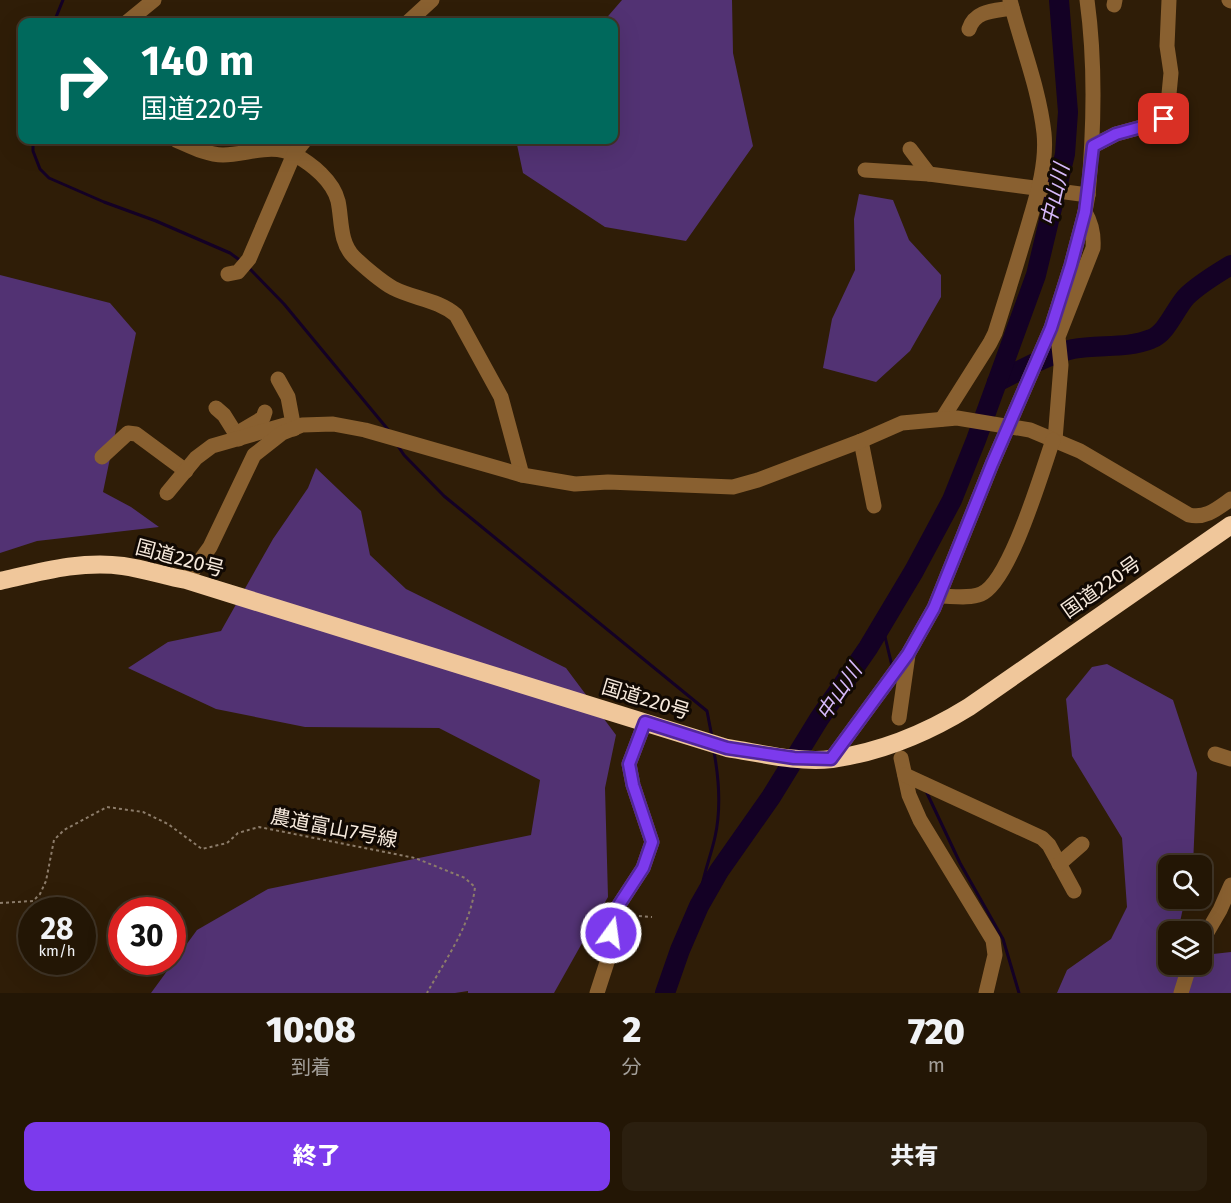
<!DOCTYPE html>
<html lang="ja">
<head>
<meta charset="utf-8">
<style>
  body { margin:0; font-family:"Fira Sans","Noto Sans JP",sans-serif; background:#2b1f0f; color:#f1f3f6; height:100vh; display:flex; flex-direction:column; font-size:22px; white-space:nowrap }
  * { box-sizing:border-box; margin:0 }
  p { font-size:20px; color:#a39f9a }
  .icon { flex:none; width:33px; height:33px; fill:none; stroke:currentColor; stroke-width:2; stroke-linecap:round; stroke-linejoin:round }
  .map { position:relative; height:993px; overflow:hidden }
  .drawer { display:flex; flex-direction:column; background:#231605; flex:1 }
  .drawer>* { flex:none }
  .banner { position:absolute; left:18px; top:18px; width:600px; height:126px; border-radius:12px; box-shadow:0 6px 24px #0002,0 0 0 2px #403527; background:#00695c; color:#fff; overflow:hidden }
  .fabs { position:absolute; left:1158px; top:855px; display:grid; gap:12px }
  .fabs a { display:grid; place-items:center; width:54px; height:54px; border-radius:12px; background:#231605; box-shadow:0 6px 24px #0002,0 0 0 2px #403527; font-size:30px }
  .speed { position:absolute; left:18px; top:897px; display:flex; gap:12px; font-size:30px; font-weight:700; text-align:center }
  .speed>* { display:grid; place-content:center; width:78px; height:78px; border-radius:50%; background:#231605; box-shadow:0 6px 24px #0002,0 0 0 2px #403527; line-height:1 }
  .speed small { font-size:15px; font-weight:400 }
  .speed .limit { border:9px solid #d22; background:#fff; color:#111 }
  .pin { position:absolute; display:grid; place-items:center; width:51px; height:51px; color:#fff; margin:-26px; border-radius:12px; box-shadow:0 3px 9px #0006 }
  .me { position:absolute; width:66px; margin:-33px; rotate:14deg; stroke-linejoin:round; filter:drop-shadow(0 0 4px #0008) }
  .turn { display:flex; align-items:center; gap:21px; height:126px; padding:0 24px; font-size:27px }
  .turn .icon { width:78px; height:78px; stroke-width:2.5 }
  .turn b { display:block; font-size:42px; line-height:51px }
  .eta { display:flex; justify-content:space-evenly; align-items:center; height:102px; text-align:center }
  .eta b { font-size:36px; font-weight:800; line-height:42px }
  .primary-button { display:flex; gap:12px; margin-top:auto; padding:12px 24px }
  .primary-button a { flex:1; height:69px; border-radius:12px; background:#7c3aed; color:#fff; font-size:24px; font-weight:800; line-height:69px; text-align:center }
  .primary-button a+a { background:#2b1f0f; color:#f1f3f6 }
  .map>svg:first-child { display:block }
  .green { fill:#523273 }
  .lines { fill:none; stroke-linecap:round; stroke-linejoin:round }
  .stream { stroke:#140125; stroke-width:3 }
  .river { stroke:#140125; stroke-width:20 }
  .path { stroke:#8c7c6a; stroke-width:2; stroke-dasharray:3 3; stroke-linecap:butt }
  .minor { stroke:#896030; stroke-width:15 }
  .highway { stroke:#f0c79b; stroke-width:18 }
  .route-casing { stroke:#51269a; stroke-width:15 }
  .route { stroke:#7c3aed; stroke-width:10 }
  .labels { text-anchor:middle; stroke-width:6; stroke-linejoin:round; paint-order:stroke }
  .street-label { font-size:20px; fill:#f6e9dc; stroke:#110903 }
  .water-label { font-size:21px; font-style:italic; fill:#d6b9fa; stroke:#110903 }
</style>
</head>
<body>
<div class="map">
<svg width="1231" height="993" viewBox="0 0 1231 993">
  <rect width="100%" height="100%" fill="#2f1d07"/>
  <g class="green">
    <polygon points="622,0 732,0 733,53 753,146 686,241 605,227 523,173 516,140 614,140 614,22 603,22"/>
    <polygon points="859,194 893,200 909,240 941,275 941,297 910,351 876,382 823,368 832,319 855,270 854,219"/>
    <polygon points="0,275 110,303 136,333 103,492 131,507 159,527 37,541 0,553"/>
    <polygon points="316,468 361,511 370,555 406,589 566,668 616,735 605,788 608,897 554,993 468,993 468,991 455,993 151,993 197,930 268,889 531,835 540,780 439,728 305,727 216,709 128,668 168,642 221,631 273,539 308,488"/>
    <polygon points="1107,664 1173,700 1197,773 1193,865 1168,866 1168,898 1185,899 1178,931 1168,932 1168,964 1202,964 1202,953 1204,955 1231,952 1231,993 1057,993 1067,970 1111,939 1127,907 1122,838 1072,756 1066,699 1092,667"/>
  </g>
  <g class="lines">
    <g class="stream">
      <polyline points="54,22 63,0"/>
      <polyline points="33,140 33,151 40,169 49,178 104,202 156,221 230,253 241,261"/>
      <polyline points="248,267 284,304 390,432"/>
      <polyline points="398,446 404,455 444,496 707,711 712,737"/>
      <polyline points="882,624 892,666"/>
      <polyline points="926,791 960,863 1003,939 1019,993"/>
      <path d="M 699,906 C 700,882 710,860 715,837 C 721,810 719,779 714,752"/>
    </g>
    <g class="river">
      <path d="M 997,382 C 1021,370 1046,355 1073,349 C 1099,344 1127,349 1151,339 C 1167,333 1175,309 1186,297 C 1199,284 1215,275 1231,265"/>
      <polyline points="665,993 680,950 699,906 719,871 771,797 819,719 868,648 914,571 952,500 976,440 1036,275 1065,154 1068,112 1059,0"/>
    </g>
    <g class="path">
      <path d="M 0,903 L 33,901 L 40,894 L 46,881 L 54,840 L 64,830 L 107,807 L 143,812 L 168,824 L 202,849 L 227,843 L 238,833 L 259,827 L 415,858 L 465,878 L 475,887 C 471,925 445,960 427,993"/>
      <polyline points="627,915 652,917"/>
    </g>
    <g class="minor">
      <path d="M 1087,0 C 1096,65 1094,131 1088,195"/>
      <polyline points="1229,0 1231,1"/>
      <polyline points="1114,5 1115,0"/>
      <polyline points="127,22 154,0"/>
      <polyline points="408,22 432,0"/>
      <path d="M 969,29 C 975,10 995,11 1012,8"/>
      <path d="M 176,140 C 190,146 207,155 223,155 C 247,155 272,142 295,155 C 312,164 333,181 338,201 C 342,219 339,242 354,257 C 363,266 382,282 393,288 C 414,299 437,299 456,315 L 501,397 L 522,475"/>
      <polyline points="1093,146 1116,134 1160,122 1167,115 1171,73 1167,46 1169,0"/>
      <polyline points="910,149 929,174"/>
      <path d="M 865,170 L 929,174 L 1088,195 L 1085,212 C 1092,224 1094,234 1093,248 L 1058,337 L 1061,365 L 1055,440"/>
      <polyline points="228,274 238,272 249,259 294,154 305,140"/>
      <polyline points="278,379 288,397 294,429"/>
      <polyline points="216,408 224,415 239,439"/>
      <path d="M 942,419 L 990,343 L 995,333 C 1007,295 1019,257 1030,219 C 1038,192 1047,162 1044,133 C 1039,88 1021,44 1010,0"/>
      <polyline points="236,434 263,418 265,412"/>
      <polyline points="861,441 874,506"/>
      <polyline points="102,457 128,433 136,434 186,471"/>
      <polyline points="167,493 196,458 212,446 285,425"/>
      <path d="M 186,580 L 210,547 L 254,455 L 282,433 L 302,425 L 333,424 L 365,430 L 522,475 L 575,484 L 608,482 L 733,487 L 758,480 L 861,441 L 902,423 L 957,418 L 1030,430 L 1080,451 L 1189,515 C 1206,519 1218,508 1231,499"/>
      <path d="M 939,596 C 952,596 969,599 981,594 C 1010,582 1042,471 1053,440"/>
      <polyline points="899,718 908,655"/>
      <polyline points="1215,754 1231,759"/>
      <polyline points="901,758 909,795 920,820 993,940 995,955 986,993"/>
      <polyline points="831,759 908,654 934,608 992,464 1051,328 1071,265 1085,212"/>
      <polyline points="905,775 1042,838 1049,845 1074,891"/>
      <polyline points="1059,864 1082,844"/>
      <polyline points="1202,941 1220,910 1231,885"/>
      <polyline points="597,993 610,953 613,914 643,868 652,842 633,785 629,764 645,722"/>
      <polyline points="1181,993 1190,964"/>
    </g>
    <path class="highway" d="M 0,581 C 40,572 82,560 123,566 C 144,569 165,576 186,580 L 727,748 C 760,753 798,763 832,759 C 881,752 927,733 969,707 L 1231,525"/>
  </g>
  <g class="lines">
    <defs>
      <polyline id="route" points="611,933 613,914 643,868 652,842 633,785 629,764 645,722 727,748 794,758 831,759 908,654 934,608 992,464 1051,328 1071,265 1085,212 1093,146 1116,134 1160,122 1164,119"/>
    </defs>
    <use href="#route" class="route-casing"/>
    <use href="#route" class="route"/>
  </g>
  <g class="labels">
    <g class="street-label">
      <text transform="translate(180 558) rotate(15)" y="7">国道220号</text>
      <text transform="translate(1101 587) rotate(-35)" y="7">国道220号</text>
      <text transform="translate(646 699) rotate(17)" y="7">国道220号</text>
      <text transform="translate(334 828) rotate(11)" y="7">農道富山7号線</text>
    </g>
    <g class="water-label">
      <text transform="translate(1055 195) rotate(-77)" y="7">中山川</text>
      <text transform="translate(839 692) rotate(-56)" y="7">中山川</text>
    </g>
  </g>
</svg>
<div class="fabs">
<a><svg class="icon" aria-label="search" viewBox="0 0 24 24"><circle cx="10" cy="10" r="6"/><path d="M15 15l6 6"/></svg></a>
<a><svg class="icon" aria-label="layers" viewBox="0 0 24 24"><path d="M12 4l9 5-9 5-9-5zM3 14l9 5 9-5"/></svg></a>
</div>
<div class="speed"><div>28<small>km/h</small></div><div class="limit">30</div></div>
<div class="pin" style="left:1164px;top:119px;background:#d93025"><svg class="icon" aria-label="arrive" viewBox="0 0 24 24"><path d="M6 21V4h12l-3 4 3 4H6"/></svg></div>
<svg class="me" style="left:611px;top:933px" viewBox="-20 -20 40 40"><circle r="17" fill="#7c3aed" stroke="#fff" stroke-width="3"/><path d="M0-11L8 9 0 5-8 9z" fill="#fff"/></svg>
<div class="banner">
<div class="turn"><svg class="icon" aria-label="right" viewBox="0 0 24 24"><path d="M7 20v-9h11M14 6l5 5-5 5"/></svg><div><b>140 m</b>国道220号</div></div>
</div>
</div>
<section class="drawer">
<div class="eta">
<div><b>10:08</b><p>到着</p></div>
<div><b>2</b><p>分</p></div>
<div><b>720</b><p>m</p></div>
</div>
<div class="primary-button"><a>終了</a><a>共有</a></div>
</section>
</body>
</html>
